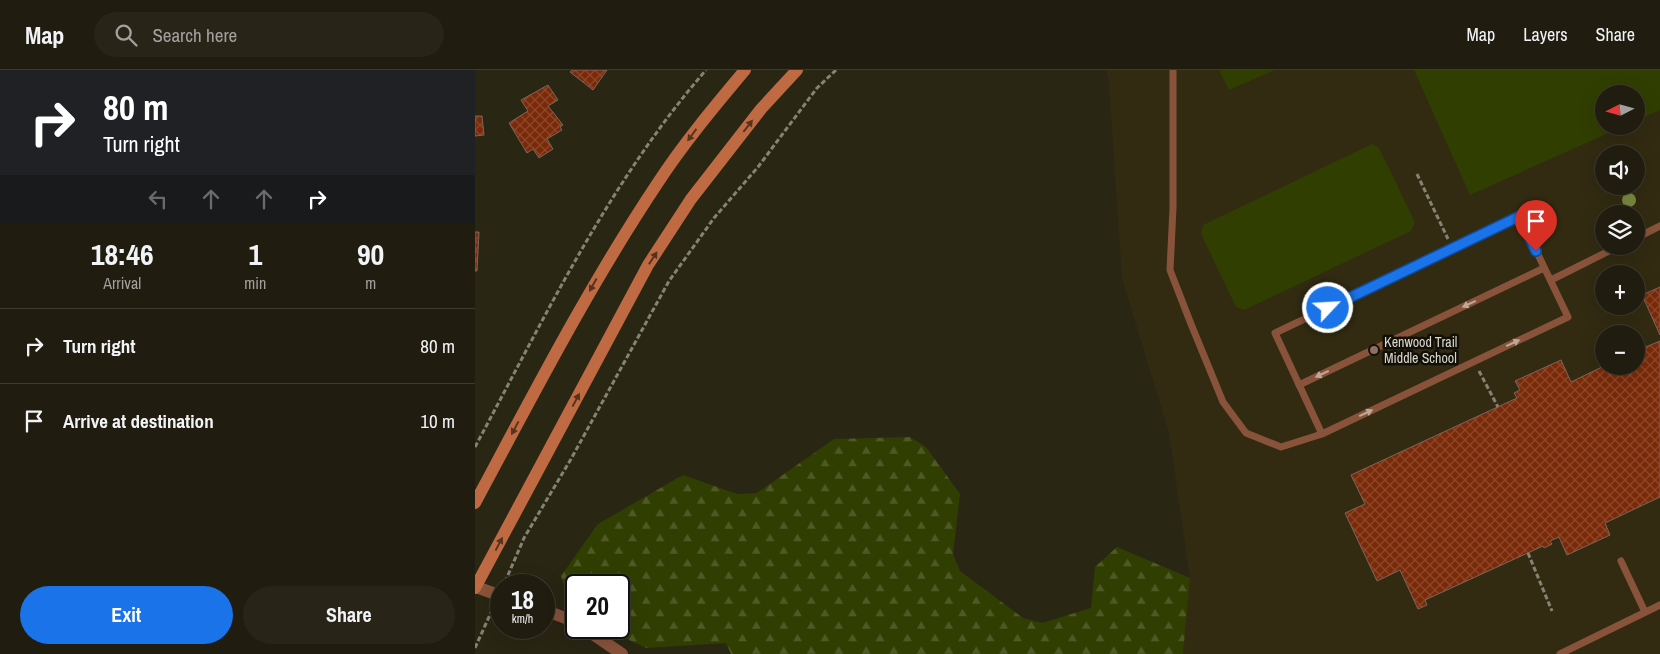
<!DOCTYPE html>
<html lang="en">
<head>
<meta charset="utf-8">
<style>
  body { margin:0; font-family:"Archivo Narrow",sans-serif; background:#282518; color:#f1f3f6; height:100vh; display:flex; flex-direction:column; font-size:19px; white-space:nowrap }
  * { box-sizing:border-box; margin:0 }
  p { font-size:16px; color:#a2a19e }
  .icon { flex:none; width:28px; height:28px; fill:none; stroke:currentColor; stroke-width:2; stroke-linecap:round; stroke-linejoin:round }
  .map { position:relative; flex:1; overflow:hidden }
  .details { display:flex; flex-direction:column; background:#201c0f; width:475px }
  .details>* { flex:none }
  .hud { background:#202124; color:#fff; overflow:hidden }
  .needle { width:32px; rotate:264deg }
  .tools { position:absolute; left:1120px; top:15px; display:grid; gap:10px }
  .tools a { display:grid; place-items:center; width:50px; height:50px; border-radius:50%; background:#201c0f; box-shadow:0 5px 20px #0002,0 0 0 1px #3d3a2f; font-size:25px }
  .speed { position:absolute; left:15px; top:504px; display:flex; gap:10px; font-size:25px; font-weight:700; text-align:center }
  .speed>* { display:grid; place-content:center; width:65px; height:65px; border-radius:50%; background:#201c0f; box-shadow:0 5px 20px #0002,0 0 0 1px #3d3a2f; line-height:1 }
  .speed small { font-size:12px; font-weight:400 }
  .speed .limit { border:2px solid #111; border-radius:8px; background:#fff; color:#111 }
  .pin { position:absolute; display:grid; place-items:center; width:42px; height:42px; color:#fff; margin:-51px -21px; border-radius:50% 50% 50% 0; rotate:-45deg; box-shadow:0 0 5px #0007 }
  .pin .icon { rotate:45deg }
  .me { position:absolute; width:55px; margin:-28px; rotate:65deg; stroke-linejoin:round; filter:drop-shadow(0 0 4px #0008) }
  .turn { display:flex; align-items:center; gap:18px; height:105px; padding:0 20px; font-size:22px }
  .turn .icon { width:65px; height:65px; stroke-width:2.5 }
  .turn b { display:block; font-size:35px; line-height:42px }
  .lanes { display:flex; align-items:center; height:48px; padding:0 20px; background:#0003; justify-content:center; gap:25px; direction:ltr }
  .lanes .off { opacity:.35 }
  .eta { display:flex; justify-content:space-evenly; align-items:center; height:85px; text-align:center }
  .eta b { font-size:30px; font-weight:700; line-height:35px }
  .primary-button { display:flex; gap:10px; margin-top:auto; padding:10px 20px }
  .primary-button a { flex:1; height:58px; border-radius:30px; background:#1a73e8; color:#fff; font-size:20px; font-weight:700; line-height:58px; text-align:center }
  .primary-button a+a { background:#282518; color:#f1f3f6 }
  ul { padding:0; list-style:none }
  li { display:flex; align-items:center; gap:15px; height:75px; padding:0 20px; border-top:1px solid #3d3a2f }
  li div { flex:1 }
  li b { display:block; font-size:19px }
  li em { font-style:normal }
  header { display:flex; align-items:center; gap:30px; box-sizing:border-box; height:70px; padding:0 25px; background:#201c0f; border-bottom:1px solid #3d3a2f }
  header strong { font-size:24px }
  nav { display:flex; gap:28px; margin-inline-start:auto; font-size:18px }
  .search { width:350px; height:45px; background:#282518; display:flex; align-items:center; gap:12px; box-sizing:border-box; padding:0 18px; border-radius:28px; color:#a2a19e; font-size:19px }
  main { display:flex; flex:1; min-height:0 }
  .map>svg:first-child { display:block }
  .built { fill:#322b12; fill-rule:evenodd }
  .forest { fill:url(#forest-firs) }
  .park { fill:#313e02 }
  .building { fill:url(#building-cross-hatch); stroke:#7b655d }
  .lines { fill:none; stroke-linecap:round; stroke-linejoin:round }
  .path { stroke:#868375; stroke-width:3; stroke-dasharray:5 2.5; stroke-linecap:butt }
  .service { stroke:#89533b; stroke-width:7 }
  .minor { stroke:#89533b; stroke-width:12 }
  .secondary { stroke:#c06a43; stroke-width:12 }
  .tree { fill:#7a893f }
  .oneway { fill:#57331f }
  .oneway2 { fill:#bea999 }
  .route-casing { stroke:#114b97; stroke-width:12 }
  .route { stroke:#1a73e8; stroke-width:9 }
  .education-dot { fill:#8d6e63; stroke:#110f07; stroke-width:2 }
  .labels { text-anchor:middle; stroke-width:5; stroke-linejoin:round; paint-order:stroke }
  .poi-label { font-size:14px; fill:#dad7cc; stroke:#110f07; text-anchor:start }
</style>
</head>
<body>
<header>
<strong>Map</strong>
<div class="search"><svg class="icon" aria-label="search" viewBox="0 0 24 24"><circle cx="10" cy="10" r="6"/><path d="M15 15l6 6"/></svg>Search here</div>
<nav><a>Map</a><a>Layers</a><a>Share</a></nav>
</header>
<main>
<section class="details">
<div class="hud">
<div class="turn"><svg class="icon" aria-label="right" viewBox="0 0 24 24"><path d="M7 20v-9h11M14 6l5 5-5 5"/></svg><div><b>80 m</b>Turn right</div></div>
<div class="lanes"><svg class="icon off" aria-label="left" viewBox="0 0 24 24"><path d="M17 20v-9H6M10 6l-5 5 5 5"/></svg><svg class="icon off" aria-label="ahead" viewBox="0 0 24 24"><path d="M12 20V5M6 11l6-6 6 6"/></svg><svg class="icon off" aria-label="ahead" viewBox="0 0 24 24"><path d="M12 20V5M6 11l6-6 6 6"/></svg><svg class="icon" aria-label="right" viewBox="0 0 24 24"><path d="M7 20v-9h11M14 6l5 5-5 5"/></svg></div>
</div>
<div class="eta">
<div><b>18:46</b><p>Arrival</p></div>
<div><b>1</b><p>min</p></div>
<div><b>90</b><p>m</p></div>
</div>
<ul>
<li><svg class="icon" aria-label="right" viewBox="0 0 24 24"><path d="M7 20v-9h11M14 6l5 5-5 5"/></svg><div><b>Turn right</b></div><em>80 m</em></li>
<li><svg class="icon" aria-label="arrive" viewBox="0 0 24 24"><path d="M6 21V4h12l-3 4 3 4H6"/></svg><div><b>Arrive at destination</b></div><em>10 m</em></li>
</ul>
<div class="primary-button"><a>Exit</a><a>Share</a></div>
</section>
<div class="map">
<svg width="1185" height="584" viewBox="0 0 1185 584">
  <defs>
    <pattern id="forest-firs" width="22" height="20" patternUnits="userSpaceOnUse" patternTransform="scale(1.25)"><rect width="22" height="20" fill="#313e02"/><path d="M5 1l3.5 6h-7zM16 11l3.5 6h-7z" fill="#4e5926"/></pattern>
    <pattern id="building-cross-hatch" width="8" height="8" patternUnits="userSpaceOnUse" patternTransform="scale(1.25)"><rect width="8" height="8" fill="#7a2a08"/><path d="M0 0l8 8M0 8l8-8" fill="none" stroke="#8c482b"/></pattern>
  </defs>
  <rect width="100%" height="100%" fill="#2a2614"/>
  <path class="built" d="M 631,0 L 1185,0 L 1185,584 L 708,584 L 715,508 L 694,363 L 647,208 L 634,14 ZM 1129,24 L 1161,24 L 1161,56 L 1129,56 ZM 1129,84 L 1161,84 L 1161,116 L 1129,116 ZM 1129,144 L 1161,144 L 1161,176 L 1129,176 ZM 1129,204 L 1161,204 L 1161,236 L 1129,236 ZM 1129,264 L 1161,264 L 1161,296 L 1129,296 Z"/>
  <polygon class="forest" points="435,367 451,377 485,424 478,484 485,501 548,548 567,553 616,538 620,497 642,477 715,508 708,584 256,584 251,573 171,578 129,558 144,558 144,515 101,515 101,544 98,542 86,506 123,454 208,405 262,424 282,423 359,369"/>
  <g class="park">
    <polygon points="744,0 800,0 754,20"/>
    <polygon points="939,0 1185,0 1185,40 1161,51 1161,24 1129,24 1129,56 1149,56 995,125"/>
    <polygon points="897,74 904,78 940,152 936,161 769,240 761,237 726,164 728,155"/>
  </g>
  <g class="building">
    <polygon points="97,0 132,0 118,20 95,2"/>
    <polygon points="73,15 83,30 73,36 88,55 85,57 87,60 72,69 78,79 64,88 58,79 52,83 34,53 53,41 46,30"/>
    <polygon points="0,46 7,46 9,65 0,66"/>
    <polygon points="0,162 4,162 2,201 0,201"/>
    <polygon points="1185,217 1185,265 1167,225"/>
    <polygon points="1185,271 1185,427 1130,453 1135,465 1092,485 1084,467 1075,471 1077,474 1069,478 1068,476 950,530 952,535 943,539 925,500 902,511 870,443 890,434 876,405 1042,328 1039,323 1045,320 1040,311 1086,290 1096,312 1129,296 1161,296 1161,281"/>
  </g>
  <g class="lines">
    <g class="path">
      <polyline points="942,104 973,169"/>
      <polyline points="1004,301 1023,337"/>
      <path d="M 0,377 C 70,247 134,112 231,0"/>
      <polyline points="1053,483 1077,541"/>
      <polyline points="30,512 49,468 96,389 194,211 239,148 283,97 342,18 361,0"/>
      <polyline points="0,578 18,538"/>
    </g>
    <g class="service">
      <polyline points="698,0 698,138 695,200 716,254 748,332 771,363 806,377 847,364 1093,247 1045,147 800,263 847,364"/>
      <polyline points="1161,168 1185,156"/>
      <polyline points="1076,210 1144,176"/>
      <polyline points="824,315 1069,198"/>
      <polyline points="1146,491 1170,542"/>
      <polyline points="1085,584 1185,535"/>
    </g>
    <g class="minor">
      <polyline points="1,517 26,526"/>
      <polyline points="69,540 101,552"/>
      <polyline points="109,558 147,584"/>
    </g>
    <g class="secondary">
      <path d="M 0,433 C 58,325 114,216 182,114 C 208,74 239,37 270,0"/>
      <polyline points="0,518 173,195 216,129 286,39 322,0"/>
    </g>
  </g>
  <circle class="tree" cx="1154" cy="130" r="7"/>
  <defs><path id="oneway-solid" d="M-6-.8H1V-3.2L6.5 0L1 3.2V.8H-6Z" transform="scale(1.25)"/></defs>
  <g class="oneway">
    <use href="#oneway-solid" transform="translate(273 56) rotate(-52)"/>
    <use href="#oneway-solid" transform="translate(217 65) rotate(126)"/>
    <use href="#oneway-solid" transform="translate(178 188) rotate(-57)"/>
    <use href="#oneway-solid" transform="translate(118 215) rotate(119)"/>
    <use href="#oneway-solid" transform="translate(101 330) rotate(-62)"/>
    <use href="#oneway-solid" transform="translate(40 358) rotate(118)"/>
    <use href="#oneway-solid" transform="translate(24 474) rotate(-62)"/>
  </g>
  <g class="oneway2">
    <use href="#oneway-solid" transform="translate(994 234) rotate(155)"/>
    <use href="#oneway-solid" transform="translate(1038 273) rotate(-25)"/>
    <use href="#oneway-solid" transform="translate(847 304) rotate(155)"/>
    <use href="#oneway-solid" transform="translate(891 343) rotate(-25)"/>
  </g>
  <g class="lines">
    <defs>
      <polyline id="route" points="853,238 1045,146 1061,181"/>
    </defs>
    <use href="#route" class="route-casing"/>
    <use href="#route" class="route"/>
  </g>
  <circle class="education-dot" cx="899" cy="280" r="5"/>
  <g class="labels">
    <g class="poi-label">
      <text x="909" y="277">Kenwood Trail<tspan x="909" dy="16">Middle School</tspan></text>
    </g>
  </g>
</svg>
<div class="tools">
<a><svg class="needle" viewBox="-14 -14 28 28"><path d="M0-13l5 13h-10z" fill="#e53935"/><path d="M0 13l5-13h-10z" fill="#a2a19e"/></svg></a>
<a><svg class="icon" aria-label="sound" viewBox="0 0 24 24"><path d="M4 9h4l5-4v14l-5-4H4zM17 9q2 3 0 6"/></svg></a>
<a><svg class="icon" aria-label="layers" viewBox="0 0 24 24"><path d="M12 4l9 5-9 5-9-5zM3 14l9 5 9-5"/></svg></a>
<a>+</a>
<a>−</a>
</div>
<div class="speed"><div>18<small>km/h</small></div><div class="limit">20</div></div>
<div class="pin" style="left:1061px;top:181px;background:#d93025"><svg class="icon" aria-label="arrive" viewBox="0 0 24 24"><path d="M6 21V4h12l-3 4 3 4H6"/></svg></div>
<svg class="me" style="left:853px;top:238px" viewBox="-20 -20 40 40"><circle r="17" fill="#1a73e8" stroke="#fff" stroke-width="3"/><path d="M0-11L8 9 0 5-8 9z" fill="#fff"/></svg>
</div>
</main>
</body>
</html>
